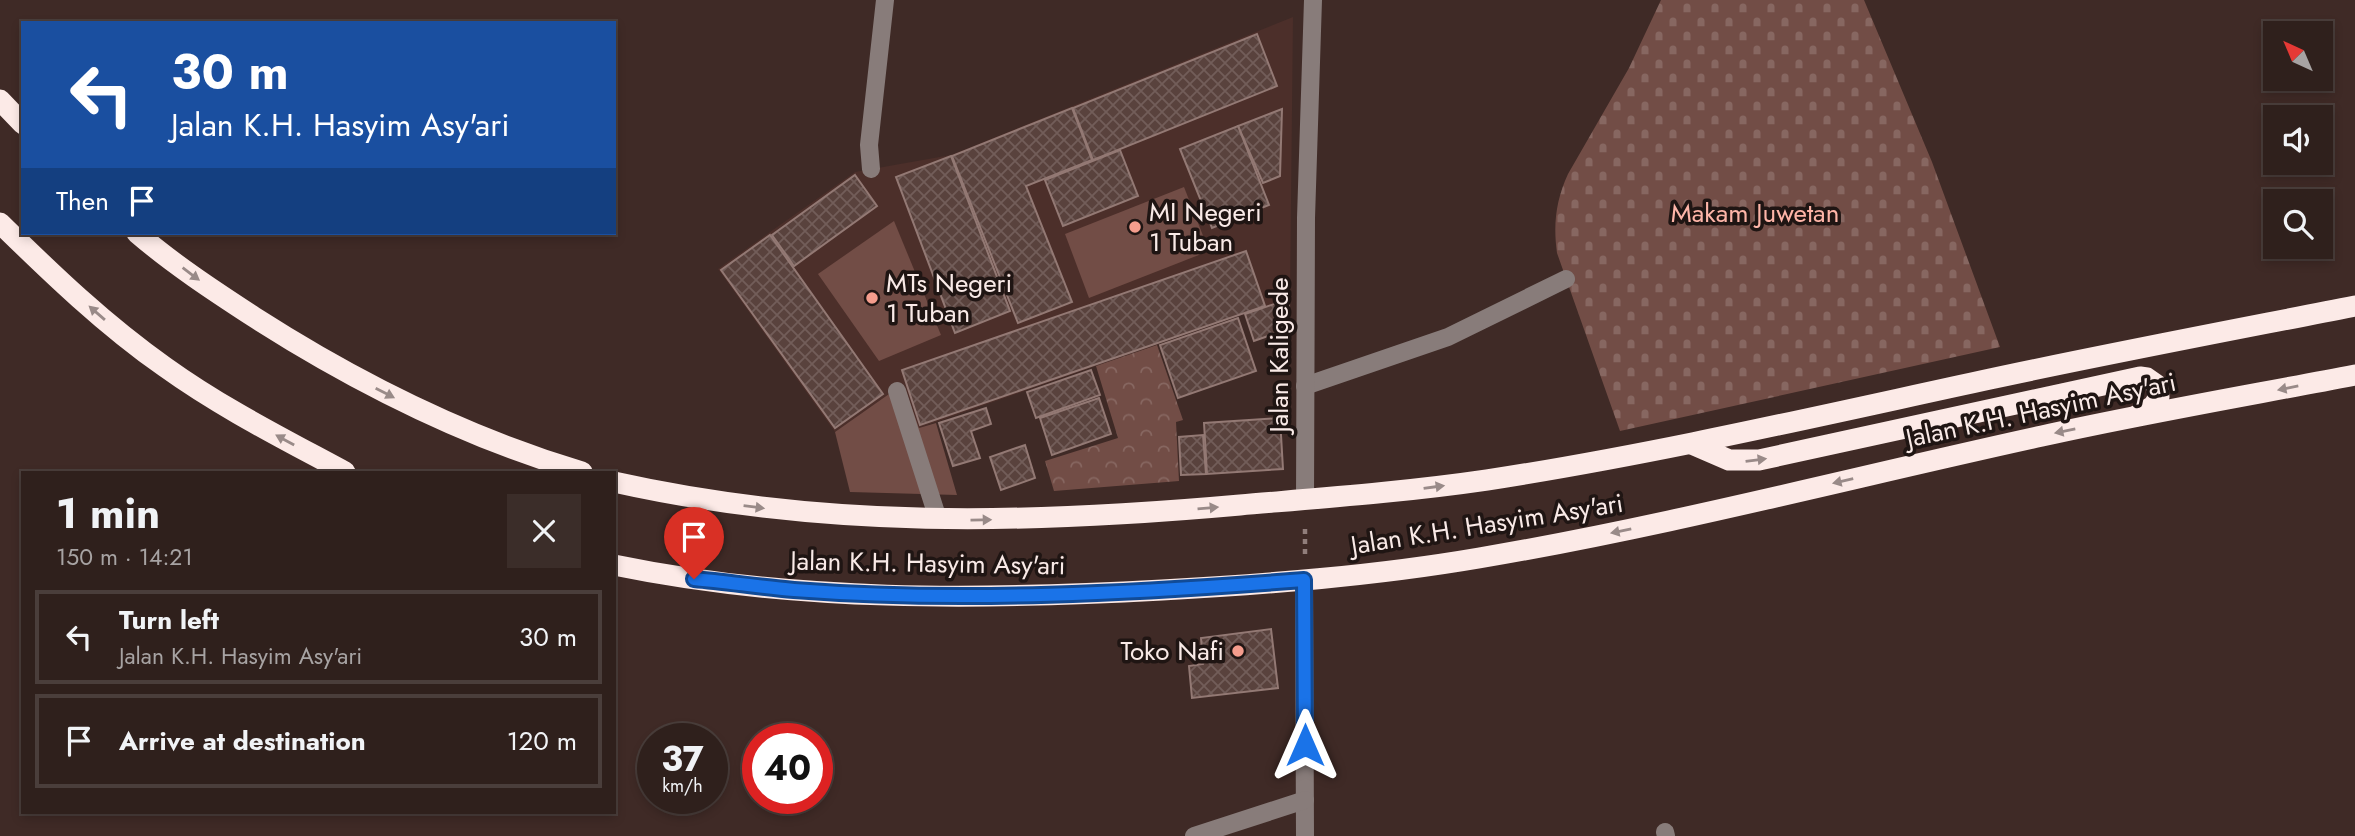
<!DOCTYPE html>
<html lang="en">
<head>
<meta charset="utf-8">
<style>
  body { margin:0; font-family:Jost,sans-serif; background:#3b2d29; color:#f1f3f6; height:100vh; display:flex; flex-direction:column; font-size:26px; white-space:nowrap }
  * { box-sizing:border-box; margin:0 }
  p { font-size:23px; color:#a7a3a3 }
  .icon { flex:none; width:38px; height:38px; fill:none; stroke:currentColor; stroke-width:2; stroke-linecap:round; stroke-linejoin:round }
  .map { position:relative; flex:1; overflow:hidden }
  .side { position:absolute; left:21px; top:471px; width:595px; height:343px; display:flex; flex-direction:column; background:#2f201c; border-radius:0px; box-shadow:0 4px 10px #0003,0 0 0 2px #4a3e3b }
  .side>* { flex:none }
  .hud { position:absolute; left:21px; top:21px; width:595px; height:214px; border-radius:0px; box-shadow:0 4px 10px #0003,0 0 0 2px #4a3e3b; background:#1a4fa0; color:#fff; overflow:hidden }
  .needle { width:46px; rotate:316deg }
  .controls { position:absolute; left:2263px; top:21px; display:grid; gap:14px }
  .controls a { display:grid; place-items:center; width:70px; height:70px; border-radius:0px; background:#2f201c; box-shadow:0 4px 10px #0003,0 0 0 2px #4a3e3b; font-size:35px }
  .speed { position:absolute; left:637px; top:723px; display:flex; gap:14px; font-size:35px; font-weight:700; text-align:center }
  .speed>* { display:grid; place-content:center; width:91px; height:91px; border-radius:50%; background:#2f201c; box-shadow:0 4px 10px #0003,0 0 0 2px #4a3e3b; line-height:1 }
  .speed small { font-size:18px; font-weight:400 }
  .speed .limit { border:10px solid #d22; background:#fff; color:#111 }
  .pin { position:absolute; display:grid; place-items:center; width:60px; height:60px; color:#fff; margin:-72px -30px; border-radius:50% 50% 50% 0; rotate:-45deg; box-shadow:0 0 7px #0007 }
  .pin .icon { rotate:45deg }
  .me { position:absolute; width:77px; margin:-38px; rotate:0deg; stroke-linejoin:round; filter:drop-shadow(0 0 5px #0008) }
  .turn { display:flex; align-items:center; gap:24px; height:147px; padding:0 35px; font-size:32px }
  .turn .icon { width:91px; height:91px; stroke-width:2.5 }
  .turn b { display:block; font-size:49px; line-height:60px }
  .then { display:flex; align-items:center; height:66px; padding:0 35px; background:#0003; gap:14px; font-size:26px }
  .round { display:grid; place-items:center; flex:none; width:74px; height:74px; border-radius:0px; background:#3b2d29 }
  .headline { display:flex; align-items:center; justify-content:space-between; height:119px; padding:0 35px }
  h1 { font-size:42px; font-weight:700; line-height:52px }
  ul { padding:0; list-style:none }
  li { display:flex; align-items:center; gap:21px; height:94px; margin:0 14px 10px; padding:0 21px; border:4px solid #4a3e3b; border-radius:0px }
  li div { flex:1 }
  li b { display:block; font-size:26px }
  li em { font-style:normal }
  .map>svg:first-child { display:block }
  .built { fill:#4c2f2a }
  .grass { fill:#724d46 }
  .forest { fill:url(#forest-crowns) }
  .cemetery { fill:url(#cemetery-stones) }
  .building { fill:url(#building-cross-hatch); stroke:#937974; stroke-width:2 }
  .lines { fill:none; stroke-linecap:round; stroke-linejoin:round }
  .path { stroke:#917e7b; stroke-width:4.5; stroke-dasharray:5 5; stroke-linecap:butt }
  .minor { stroke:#887c7a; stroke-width:18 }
  .highway { stroke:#fceae7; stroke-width:21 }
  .oneway { fill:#998a88 }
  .route-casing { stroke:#114b97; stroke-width:18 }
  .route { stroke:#1a73e8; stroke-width:12 }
  .poi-dot { fill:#f59d8d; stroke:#1f1513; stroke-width:2.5 }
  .labels { text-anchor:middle; stroke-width:7; stroke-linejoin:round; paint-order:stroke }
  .poi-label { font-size:26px; fill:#f9eae7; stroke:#1f1513; text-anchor:start }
  .park-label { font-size:26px; fill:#feb5a8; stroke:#1f1513 }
  .street-label { font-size:26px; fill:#f9eae7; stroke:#1f1513 }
</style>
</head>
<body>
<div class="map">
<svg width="2355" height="836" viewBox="0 0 2355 836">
  <defs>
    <pattern id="forest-crowns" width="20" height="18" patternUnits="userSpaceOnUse" patternTransform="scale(1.75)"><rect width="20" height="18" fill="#724d46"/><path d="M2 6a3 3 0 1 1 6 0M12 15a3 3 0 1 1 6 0" fill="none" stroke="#876761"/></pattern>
    <pattern id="cemetery-stones" width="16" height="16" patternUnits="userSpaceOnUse" patternTransform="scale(1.75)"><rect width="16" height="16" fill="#724d46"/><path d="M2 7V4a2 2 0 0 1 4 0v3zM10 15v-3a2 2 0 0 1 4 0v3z" fill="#876761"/></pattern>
    <pattern id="building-cross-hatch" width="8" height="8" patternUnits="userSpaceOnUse" patternTransform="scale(1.75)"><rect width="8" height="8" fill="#59423d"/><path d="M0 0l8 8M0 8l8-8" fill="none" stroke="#725d59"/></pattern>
  </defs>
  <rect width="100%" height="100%" fill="#3f2a26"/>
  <polygon class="built" points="1293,17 1290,298 919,428 905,388 889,394 835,432 718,269 855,172 951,155"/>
  <g class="grass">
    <polygon points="1184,187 1209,251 1089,298 1065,234"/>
    <polygon points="894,221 941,335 879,361 818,274"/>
    <polygon points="905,388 919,428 936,423 957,495 850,492 835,432 889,394"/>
  </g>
  <polygon class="forest" points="1157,345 1183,420 1176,422 1179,481 1054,491 1045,461 1118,438 1096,366"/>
  <path class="cemetery" d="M 1661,0 L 1864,0 L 1932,162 L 2000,347 L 1620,431 L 1557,253 C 1553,224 1556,200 1568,174 L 1629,68 Z"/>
  <g class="building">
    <polygon points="1257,34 1277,86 1093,160 1073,108"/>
    <polygon points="1072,108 1092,160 1026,186 1072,302 1018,323 952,156"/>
    <polygon points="1282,109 1280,176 1263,183 1238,126"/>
    <polygon points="1238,126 1269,205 1212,228 1180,149"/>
    <polygon points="1120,150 1138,196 1063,226 1045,180"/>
    <polygon points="951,156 1010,311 955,333 896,177"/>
    <polygon points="855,175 877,206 794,266 772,235"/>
    <polygon points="770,235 883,394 835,428 721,270"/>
    <polygon points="1246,251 1265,306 920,425 902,370"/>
    <polygon points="1289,299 1288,329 1254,341 1245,314"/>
    <polygon points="1238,318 1256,371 1178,398 1160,345"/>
    <polygon points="1091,370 1100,395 1036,418 1027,392"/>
    <polygon points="1099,398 1111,434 1052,455 1040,418"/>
    <polygon points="986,408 991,424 971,431 980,458 953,466 939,423"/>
    <polygon points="1280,418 1283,469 1207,474 1204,423"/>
    <polygon points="1203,435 1206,474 1181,475 1179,437"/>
    <polygon points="1025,445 1035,478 1001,490 990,457"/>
    <polygon points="1271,629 1278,688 1192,698 1189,666 1203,664 1201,638"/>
  </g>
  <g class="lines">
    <polyline class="path" points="1305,554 1305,528"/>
    <g class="minor">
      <polyline points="871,169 869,145 885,0"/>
      <polyline points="1305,386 1448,337 1566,279"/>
      <polyline points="897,391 938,519"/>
      <polyline points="1305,500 1306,218 1313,0"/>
      <polyline points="1304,580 1305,836"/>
      <polyline points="1665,832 1666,836"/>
      <polyline points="1194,836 1305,800"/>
    </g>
    <g class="highway">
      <polyline points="0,100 23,124"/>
      <path d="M 0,223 C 52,274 105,325 165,367 C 222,408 284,439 345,472"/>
      <path d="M 137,233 C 173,264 214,291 254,317 C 357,383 465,437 582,472"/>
      <polyline points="1692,444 1729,460 1759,460 2140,377 2147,378 2157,385 2159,397 2153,406 2136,416"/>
      <path d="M 614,482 C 825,529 1027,524 1240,505 C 1322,498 1405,492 1487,480 C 1656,454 1823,415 1990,379 C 2111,353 2233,330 2355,306"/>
      <path d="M 614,565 C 793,602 980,600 1162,590 C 1268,584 1374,576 1479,558 C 1668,526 1854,477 2042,436 C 2145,413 2251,395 2355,375"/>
    </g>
  </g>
  <defs><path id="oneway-solid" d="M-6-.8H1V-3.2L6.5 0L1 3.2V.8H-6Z" transform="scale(1.75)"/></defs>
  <g class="oneway">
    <use href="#oneway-solid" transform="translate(191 274) rotate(37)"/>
    <use href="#oneway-solid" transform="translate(97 313) rotate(-139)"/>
    <use href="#oneway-solid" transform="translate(2288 388) rotate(169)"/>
    <use href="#oneway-solid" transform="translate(385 393) rotate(27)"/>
    <use href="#oneway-solid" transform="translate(2065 431) rotate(169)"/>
    <use href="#oneway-solid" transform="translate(285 440) rotate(-151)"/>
    <use href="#oneway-solid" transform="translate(1756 460) rotate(-7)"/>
    <use href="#oneway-solid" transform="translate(1843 481) rotate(167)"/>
    <use href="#oneway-solid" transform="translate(1434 487) rotate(-8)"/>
    <use href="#oneway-solid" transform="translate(754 507) rotate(7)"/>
    <use href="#oneway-solid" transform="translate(1208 508) rotate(-5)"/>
    <use href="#oneway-solid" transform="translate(981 520) rotate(-1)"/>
    <use href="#oneway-solid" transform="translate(1621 531) rotate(168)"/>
  </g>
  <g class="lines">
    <defs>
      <path id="route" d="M 694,579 C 727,582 760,587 794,590 C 964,603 1135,593 1304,580 L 1305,745"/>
    </defs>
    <use href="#route" class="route-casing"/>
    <use href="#route" class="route"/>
  </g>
  <g class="poi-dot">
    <circle cx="1135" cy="227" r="7"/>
    <circle cx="872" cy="298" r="7"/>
    <circle cx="1238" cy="651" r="7"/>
  </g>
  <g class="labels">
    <g class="poi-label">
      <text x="1149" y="221">MI Negeri<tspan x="1149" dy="30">1 Tuban</tspan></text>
      <text x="886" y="292">MTs Negeri<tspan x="886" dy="30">1 Tuban</tspan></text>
      <text x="1224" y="660" text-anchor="end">Toko Nafi</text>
    </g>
    <g class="park-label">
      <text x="1755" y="222">Makam Juwetan</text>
    </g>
    <g class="street-label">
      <text transform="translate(1279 355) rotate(-90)" y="9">Jalan Kaligede</text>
      <text transform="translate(2041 410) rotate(-12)" y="9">Jalan K.H. Hasyim Asy'ari</text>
      <text transform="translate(1487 524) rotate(-9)" y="9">Jalan K.H. Hasyim Asy'ari</text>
      <text transform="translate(928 563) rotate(1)" y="9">Jalan K.H. Hasyim Asy'ari</text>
    </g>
  </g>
</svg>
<div class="controls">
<a><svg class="needle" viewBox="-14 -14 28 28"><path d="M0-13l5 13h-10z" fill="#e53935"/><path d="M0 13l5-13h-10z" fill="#a7a3a3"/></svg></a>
<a><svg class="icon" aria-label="sound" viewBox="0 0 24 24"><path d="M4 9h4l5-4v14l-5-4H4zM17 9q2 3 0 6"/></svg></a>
<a><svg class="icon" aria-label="search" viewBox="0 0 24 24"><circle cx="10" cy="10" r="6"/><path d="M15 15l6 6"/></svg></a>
</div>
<div class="speed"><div>37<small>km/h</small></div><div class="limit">40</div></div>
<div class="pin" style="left:694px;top:579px;background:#d93025"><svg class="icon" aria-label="arrive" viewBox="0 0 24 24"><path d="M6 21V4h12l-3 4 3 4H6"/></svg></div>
<svg class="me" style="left:1305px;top:745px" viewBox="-20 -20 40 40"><path d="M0-17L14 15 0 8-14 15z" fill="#1a73e8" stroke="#fff" stroke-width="4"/></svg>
<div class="hud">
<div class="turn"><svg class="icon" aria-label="left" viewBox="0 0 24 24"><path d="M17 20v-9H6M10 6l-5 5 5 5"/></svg><div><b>30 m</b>Jalan K.H. Hasyim Asy'ari</div></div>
<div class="then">Then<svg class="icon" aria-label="arrive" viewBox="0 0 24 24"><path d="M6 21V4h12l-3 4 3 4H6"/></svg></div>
</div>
<section class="side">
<div class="headline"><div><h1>1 min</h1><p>150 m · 14:21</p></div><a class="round"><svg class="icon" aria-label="close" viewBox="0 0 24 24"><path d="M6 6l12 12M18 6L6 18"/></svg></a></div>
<ul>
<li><svg class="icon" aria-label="left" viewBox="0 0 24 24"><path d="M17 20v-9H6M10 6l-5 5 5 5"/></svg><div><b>Turn left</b><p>Jalan K.H. Hasyim Asy'ari</p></div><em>30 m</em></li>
<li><svg class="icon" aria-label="arrive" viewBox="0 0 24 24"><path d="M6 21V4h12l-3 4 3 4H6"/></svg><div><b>Arrive at destination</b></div><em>120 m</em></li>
</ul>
</section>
</div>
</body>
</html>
